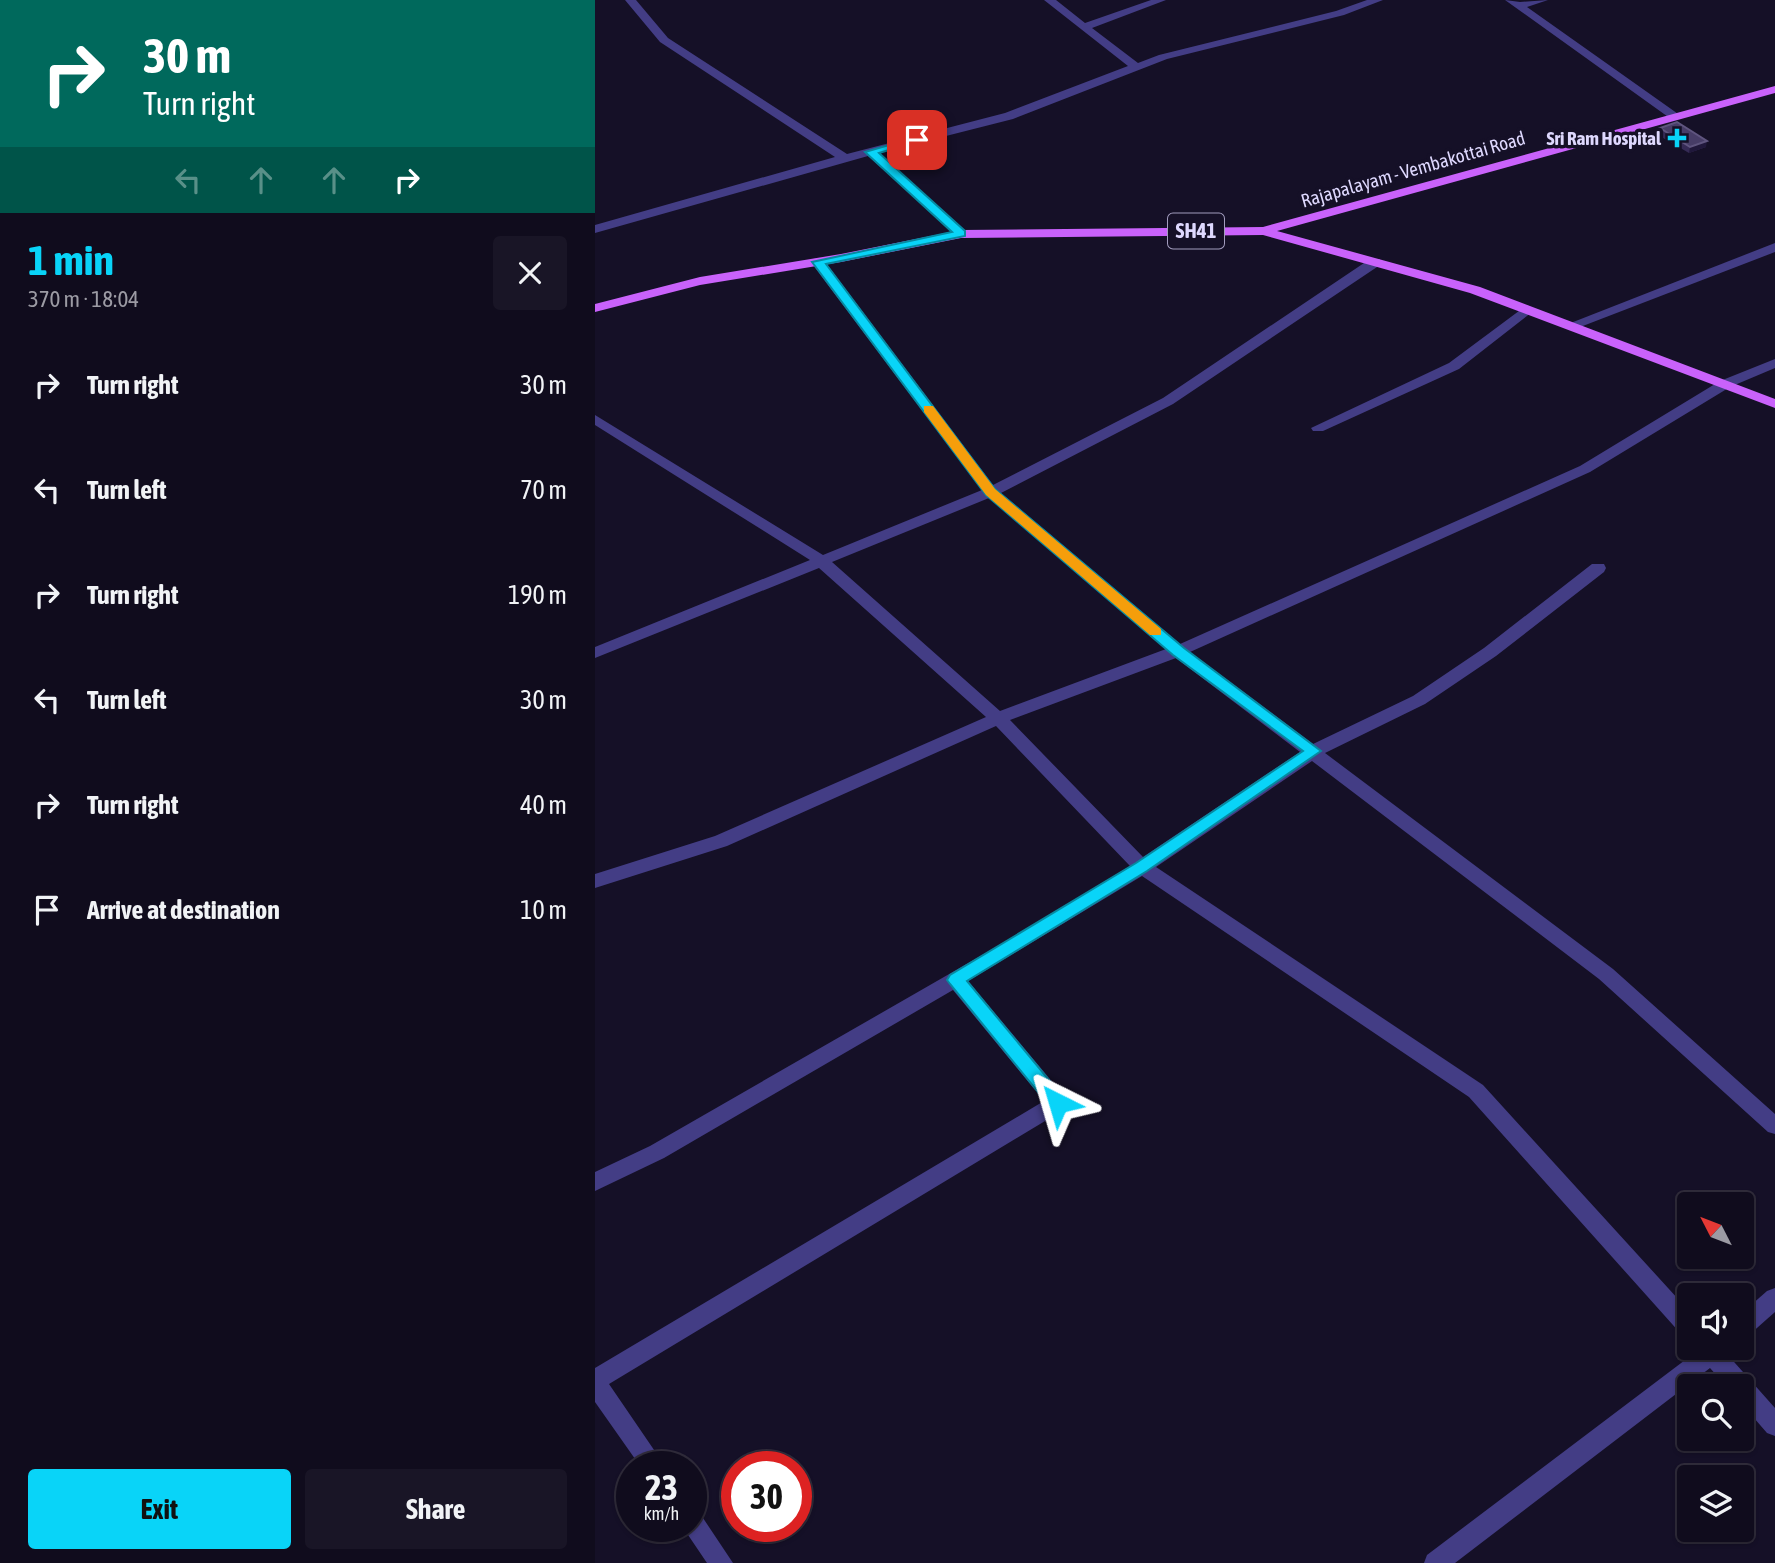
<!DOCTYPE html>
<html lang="en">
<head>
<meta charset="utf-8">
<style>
  body { margin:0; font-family:"Asap Condensed",sans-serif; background:#191526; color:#f1f3f6; height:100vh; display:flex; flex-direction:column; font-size:26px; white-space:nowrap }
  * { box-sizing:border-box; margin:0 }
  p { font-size:23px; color:#9c9ba4 }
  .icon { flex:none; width:38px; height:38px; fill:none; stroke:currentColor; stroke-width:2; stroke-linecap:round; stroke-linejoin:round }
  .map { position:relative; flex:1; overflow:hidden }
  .details { display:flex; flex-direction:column; background:#100c1d; width:595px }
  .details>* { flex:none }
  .hud { background:#00695c; color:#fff; overflow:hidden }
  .needle { width:46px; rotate:312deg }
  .controls { position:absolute; left:1082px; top:1192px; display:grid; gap:14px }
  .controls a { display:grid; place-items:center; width:77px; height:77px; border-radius:7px; background:#100c1d; box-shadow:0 2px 5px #0004,0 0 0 2px #302c3b; font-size:35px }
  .speed { position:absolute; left:21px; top:1451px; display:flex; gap:14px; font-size:35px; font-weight:700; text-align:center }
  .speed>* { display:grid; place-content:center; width:91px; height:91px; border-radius:50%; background:#100c1d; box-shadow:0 2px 5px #0004,0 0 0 2px #302c3b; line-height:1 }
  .speed small { font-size:18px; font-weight:400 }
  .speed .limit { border:10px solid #d22; background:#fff; color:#111 }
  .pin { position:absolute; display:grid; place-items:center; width:60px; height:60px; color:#fff; margin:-30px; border-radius:14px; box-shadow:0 4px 10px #0006 }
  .me { position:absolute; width:77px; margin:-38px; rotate:320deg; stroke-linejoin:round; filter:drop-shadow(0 0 5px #0008) }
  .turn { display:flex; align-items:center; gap:24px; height:147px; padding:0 28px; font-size:32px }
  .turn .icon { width:91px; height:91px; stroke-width:2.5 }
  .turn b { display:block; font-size:49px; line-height:60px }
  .lanes { display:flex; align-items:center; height:66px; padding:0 28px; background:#0003; justify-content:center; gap:35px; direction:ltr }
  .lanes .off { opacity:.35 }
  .round { display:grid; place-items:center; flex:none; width:74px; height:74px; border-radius:7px; background:#191526 }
  .overview { display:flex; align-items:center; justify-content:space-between; height:119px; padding:0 28px }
  h1 { font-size:42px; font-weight:700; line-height:52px; color:#09d4f8 }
  .action { display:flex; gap:14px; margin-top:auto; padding:14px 28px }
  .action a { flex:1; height:80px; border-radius:7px; background:#09d4f8; color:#111; font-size:28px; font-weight:700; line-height:80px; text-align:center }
  .action a+a { background:#191526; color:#f1f3f6 }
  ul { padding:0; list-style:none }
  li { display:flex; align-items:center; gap:21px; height:105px; padding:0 28px }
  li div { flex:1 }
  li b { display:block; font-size:26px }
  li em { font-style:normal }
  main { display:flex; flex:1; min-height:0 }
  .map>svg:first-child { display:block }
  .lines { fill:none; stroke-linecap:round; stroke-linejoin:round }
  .minor { fill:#433d85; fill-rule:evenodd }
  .primary { fill:#c962fb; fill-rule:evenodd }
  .wall { fill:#352a55 }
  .shaded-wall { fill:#20183b }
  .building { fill:#473d67; stroke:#5f557f; stroke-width:2 }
  .route { fill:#09d4f8; stroke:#068aa1; stroke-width:2 }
  .slow { fill:#f59e0b }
  .poi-dot { fill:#09d4f8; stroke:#151027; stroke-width:2.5 }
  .labels { text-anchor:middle; stroke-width:7; stroke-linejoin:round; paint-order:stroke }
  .far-poi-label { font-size:19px; font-weight:bold; fill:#ded8fe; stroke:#151027; text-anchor:end }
  .far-street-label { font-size:19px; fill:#ded8fe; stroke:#151027 }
  .shield { fill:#151027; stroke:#a29cbe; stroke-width:2 }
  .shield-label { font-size:21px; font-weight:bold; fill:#ded8fe }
</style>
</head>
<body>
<main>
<section class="details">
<div class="hud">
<div class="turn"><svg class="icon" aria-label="right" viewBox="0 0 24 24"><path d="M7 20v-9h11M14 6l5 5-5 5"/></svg><div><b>30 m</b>Turn right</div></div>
<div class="lanes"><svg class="icon off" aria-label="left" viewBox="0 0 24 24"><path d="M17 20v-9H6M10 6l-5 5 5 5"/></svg><svg class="icon off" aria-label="ahead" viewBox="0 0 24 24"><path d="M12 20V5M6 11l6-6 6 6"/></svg><svg class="icon off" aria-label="ahead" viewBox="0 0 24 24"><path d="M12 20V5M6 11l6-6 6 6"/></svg><svg class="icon" aria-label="right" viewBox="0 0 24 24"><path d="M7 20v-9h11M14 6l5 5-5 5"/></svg></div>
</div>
<div class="overview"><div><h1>1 min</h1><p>370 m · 18:04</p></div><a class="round"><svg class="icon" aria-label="close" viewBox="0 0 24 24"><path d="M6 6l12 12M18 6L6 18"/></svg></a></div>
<ul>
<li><svg class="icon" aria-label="right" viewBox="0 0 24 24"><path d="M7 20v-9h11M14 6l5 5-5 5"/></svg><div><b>Turn right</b></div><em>30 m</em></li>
<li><svg class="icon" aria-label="left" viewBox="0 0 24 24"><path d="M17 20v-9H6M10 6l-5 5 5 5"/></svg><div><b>Turn left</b></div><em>70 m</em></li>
<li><svg class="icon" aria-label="right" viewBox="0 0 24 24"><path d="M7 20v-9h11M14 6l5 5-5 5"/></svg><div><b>Turn right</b></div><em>190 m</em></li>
<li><svg class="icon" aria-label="left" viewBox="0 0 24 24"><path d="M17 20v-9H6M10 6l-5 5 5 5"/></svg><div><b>Turn left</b></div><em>30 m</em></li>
<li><svg class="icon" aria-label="right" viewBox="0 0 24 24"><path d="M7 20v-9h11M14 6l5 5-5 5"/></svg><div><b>Turn right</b></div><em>40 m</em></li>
<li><svg class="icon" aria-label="arrive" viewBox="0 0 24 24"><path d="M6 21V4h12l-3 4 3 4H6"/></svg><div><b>Arrive at destination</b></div><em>10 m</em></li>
</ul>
<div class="action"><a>Exit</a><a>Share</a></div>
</section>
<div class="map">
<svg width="1180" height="1563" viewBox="0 0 1180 1563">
  <rect width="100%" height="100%" fill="#151027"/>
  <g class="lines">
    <g class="minor">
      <polygon points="30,0 41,0 73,38 252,154 410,113 533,66 449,0 461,0 490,23 556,0 571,0 497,28 543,63 564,55 741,11 772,0 788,0 749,15 572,59 418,119 284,153 371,231 371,237 366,238 273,156 0,233 0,225 240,157 65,42"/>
      <polygon points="910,0 925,2 953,0 932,7 1086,116 1076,119"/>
      <polygon points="1180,243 1180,252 980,329 975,330 968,326"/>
      <path d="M 223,258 L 228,259 L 398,485 L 568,398 L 775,259 L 785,259 L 785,265 L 578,404 L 406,493 L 585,644 L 985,466 L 1125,381 L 1180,359 L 1180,368 L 1135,387 L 995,472 L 595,652 L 718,744 L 818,696 L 889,648 L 997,564 L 1009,564 L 1011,568 L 1009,572 L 901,656 L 830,704 L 730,753 L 1018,969 L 1180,1114 L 1180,1134 L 1173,1132 L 1004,979 L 717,761 L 561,867 L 888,1085 L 1094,1311 L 1094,1337 L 1086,1334 L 874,1097 L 547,876 L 373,981 L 470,1097 L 473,1103 L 470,1109 L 14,1384 L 70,1466 L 45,1466 L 0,1402 L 0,1368 L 449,1101 L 358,990 L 69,1158 L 0,1191 L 0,1172 L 55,1146 L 422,935 L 535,866 L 401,726 L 132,846 L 0,888 L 0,874 L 120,836 L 391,717 L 224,568 L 0,658 L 0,647 L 215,560 L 0,425 L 0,415 L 228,555 L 387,490 L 218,265 L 218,259 ZM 394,498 L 571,649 L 405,711 L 237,562 ZM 581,658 L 705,752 L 548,857 L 415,720 Z"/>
      <polygon points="932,305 939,309 937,312 864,369 728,431 718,431 716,428 854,363"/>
      <polygon points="1180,1288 1180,1312 1154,1335 1146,1338 1146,1314 1172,1291"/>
      <polygon points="1101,1348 1135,1348 1132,1354 1180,1408 1180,1436 1172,1433 1146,1403 1146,1386 1131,1386 1115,1368 860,1563 829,1563 832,1555 1102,1351"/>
      <polygon points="96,1509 104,1512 138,1563 112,1563 87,1526 96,1526"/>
    </g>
    <polygon class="primary" points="1180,86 1180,93 682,231 885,287 1180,399 1180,408 875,293 668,235 366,238 246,262 105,285 0,312 0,304 105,277 246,254 366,230 668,227"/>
  </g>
  <polygon class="wall" points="1065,128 1111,147 1094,153 1063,135"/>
  <polygon class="shaded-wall" points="1112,141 1111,147 1094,153 1095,147"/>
  <polygon class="building" points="1082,122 1112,141 1095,147 1065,128"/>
  <polygon class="route" points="318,138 327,140 284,153 370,231 370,236 231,264 400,489 589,648 726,751 552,871 372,981 469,1098 472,1103 469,1108 456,1108 355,984 352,980 355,975 541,863 708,751 578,655 391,495 217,262 357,232 270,152"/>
  <polygon class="slow" points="329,406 338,406 400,489 566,629 566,635 555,635 391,495 329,412"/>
  <path class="poi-dot" d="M1078.5 127.5h7v7h7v7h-7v7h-7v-7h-7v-7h7z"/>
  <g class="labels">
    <g class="far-poi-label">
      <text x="1066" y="145">Sri Ram Hospital</text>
    </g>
    <g class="far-street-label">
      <text transform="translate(818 169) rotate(-16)" y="7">Rajapalayam - Vembakottai Road</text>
    </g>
    <rect class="shield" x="573" y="213.5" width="56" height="35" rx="5"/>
    <g class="shield-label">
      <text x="601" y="238">SH41</text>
    </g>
  </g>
</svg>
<div class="controls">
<a><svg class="needle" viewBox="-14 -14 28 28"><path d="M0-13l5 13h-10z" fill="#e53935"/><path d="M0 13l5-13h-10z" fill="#9c9ba4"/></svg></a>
<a><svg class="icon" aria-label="sound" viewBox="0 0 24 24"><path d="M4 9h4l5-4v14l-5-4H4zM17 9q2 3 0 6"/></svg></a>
<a><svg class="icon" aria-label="search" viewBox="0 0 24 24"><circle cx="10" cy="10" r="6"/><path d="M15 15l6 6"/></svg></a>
<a><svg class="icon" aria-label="layers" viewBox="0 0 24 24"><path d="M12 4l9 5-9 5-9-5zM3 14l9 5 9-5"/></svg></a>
</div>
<div class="speed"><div>23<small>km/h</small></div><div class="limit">30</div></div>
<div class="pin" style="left:322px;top:140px;background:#d93025"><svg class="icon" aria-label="arrive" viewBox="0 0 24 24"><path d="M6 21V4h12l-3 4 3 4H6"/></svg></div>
<svg class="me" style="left:463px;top:1103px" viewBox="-20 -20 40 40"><path d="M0-17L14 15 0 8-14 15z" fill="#09d4f8" stroke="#fff" stroke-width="4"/></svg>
</div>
</main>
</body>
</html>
